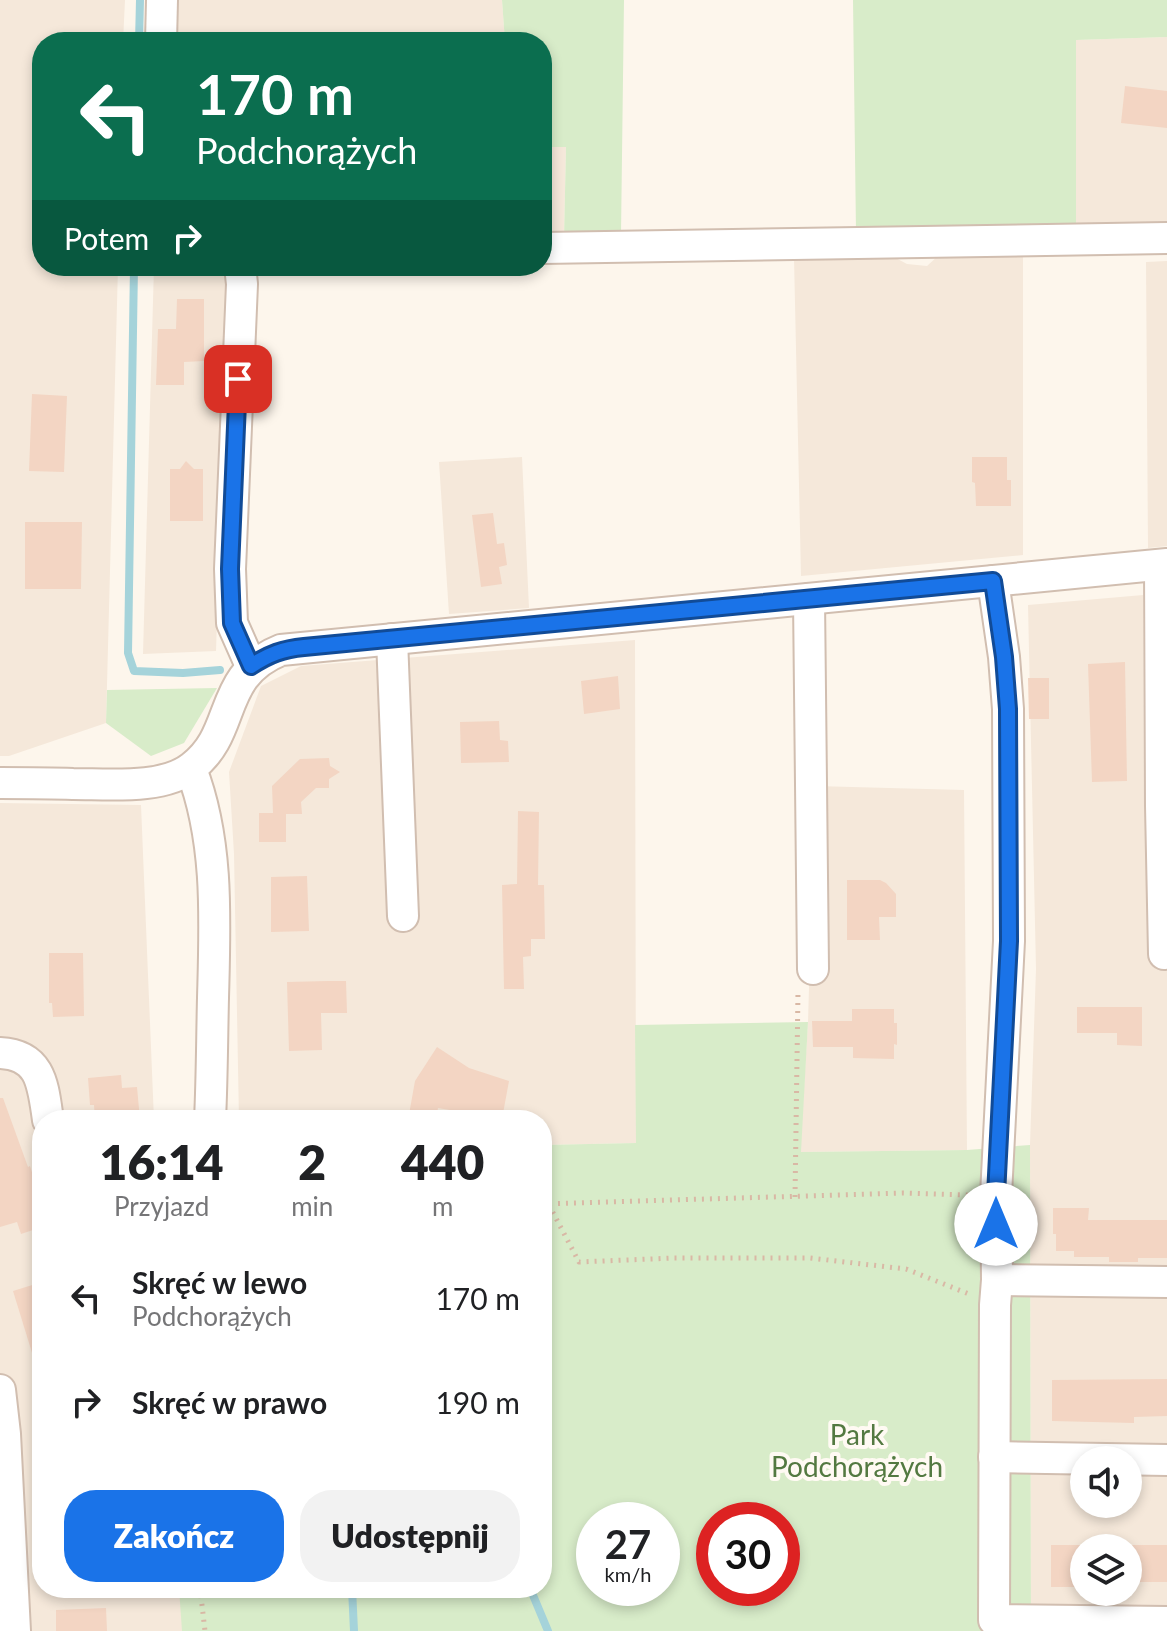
<!DOCTYPE html>
<html lang="pl">
<head>
<meta charset="utf-8">
<style>
  body { margin:0; font-family:Lato,sans-serif; background:#f2f2f2; color:#202124; height:100vh; display:flex; flex-direction:column; font-size:30px; white-space:nowrap }
  * { box-sizing:border-box; margin:0 }
  p { font-size:26px; color:#757577 }
  .icon { flex:none; width:44px; height:44px; fill:none; stroke:currentColor; stroke-width:2; stroke-linecap:round; stroke-linejoin:round }
  .map { position:relative; flex:1; overflow:hidden }
  .sheet { position:absolute; left:32px; top:1110px; width:520px; height:488px; display:flex; flex-direction:column; background:#fff; border-radius:32px; box-shadow:0 4px 12px #0003 }
  .sheet>* { flex:none }
  .top-card { position:absolute; left:32px; top:32px; width:520px; height:244px; border-radius:32px; box-shadow:0 4px 12px #0003; background:#0b6e4f; color:#fff; overflow:hidden }
  .tools { position:absolute; left:1070px; top:1446px; display:grid; gap:16px }
  .tools a { display:grid; place-items:center; width:72px; height:72px; border-radius:50%; background:#fff; box-shadow:0 4px 12px #0003; font-size:40px }
  .speed { position:absolute; left:576px; top:1502px; display:flex; gap:16px; font-size:40px; font-weight:700; text-align:center }
  .speed>* { display:grid; place-content:center; width:104px; height:104px; border-radius:50%; background:#fff; box-shadow:0 4px 12px #0003; line-height:1 }
  .speed small { font-size:20px; font-weight:400 }
  .speed .limit { border:12px solid #d22; background:#fff; color:#111 }
  .pin { position:absolute; display:grid; place-items:center; width:68px; height:68px; color:#fff; margin:-34px; border-radius:16px; box-shadow:0 4px 12px #0006 }
  .me { position:absolute; width:88px; margin:-44px; rotate:0deg; stroke-linejoin:round; filter:drop-shadow(0 0 6px #0008) }
  .turn { display:flex; align-items:center; gap:28px; height:168px; padding:0 32px; font-size:36px }
  .turn .icon { width:104px; height:104px; stroke-width:2.5 }
  .turn b { display:block; font-size:56px; line-height:68px }
  .then { display:flex; align-items:center; height:76px; padding:0 32px; background:#0003; gap:16px; font-size:30px }
  .eta { display:flex; justify-content:space-evenly; align-items:center; height:136px; text-align:center }
  .eta b { font-size:48px; font-weight:800; line-height:56px }
  .action { display:flex; gap:16px; margin-top:auto; padding:16px 32px }
  .action a { flex:1; height:92px; border-radius:32px; background:#1a73e8; color:#fff; font-size:32px; font-weight:800; line-height:92px; text-align:center }
  .action a+a { background:#f2f2f2; color:#202124 }
  ul { padding:0; list-style:none }
  li { display:flex; align-items:center; gap:24px; height:104px; padding:0 32px }
  li div { flex:1 }
  li b { display:block; font-size:30px }
  li em { font-style:normal }
  .map>svg:first-child { display:block }
  .residential { fill:#f5e8da; fill-rule:evenodd }
  .green { fill:#d8ecc9; fill-rule:evenodd }
  .lines { fill:none; stroke-linecap:round; stroke-linejoin:round }
  .stream { stroke:#a5d3da; stroke-width:8 }
  .building { fill:#f3d5c3 }
  .minor-casing { stroke:#d1beb0; stroke-width:34 }
  .path { stroke:#d9b8a5; stroke-width:5; stroke-dasharray:2 6; stroke-linecap:butt }
  .minor { stroke:#fff; stroke-width:30 }
  .route-casing { stroke:#114b97; stroke-width:20 }
  .route { stroke:#1a73e8; stroke-width:14 }
  .labels { text-anchor:middle; stroke-width:8; stroke-linejoin:round; paint-order:stroke }
  .park-label { font-size:28px; fill:#537941; stroke:#fffaf3 }
</style>
</head>
<body>
<div class="map">
<svg width="1167" height="1631" viewBox="0 0 1167 1631">
  <rect width="100%" height="100%" fill="#fdf6ec"/>
  <g class="residential">
    <polygon points="0,0 125,0 123,42 42,42 42,266 118,266 106,723 9,756 0,756"/>
    <polygon points="176,0 502,0 505,42 175,42"/>
    <polygon points="1167,37 1167,225 1076,228 1076,40"/>
    <polygon points="566,146 564,237 542,237 542,147"/>
    <polygon points="1023,254 1023,555 801,576 794,258 890,255 907,264 927,266 939,255"/>
    <polygon points="1167,261 1167,546 1148,548 1146,262"/>
    <polygon points="154,266 221,266 228,275 216,651 143,654"/>
    <polygon points="522,457 529,608 449,614 439,462"/>
    <path d="M 1143,595 L 1144,799 L 1167,799 L 1167,1631 L 1031,1631 L 1030,1145 L 1036,969 L 1028,605 ZM 1084,1460 L 1128,1460 L 1128,1504 L 1084,1504 ZM 1084,1548 L 1128,1548 L 1128,1592 L 1084,1592 Z"/>
    <polygon points="635,640 636,1143 542,1145 542,1120 239,1120 234,854 229,772 261,686 301,666"/>
    <polygon points="815,786 964,790 967,1150 800,1152 808,1022"/>
    <polygon points="0,803 141,805 154,1120 42,1120 42,1588 181,1588 183,1631 0,1631"/>
  </g>
  <g class="green">
    <polygon points="502,0 624,0 621,234 564,237 566,147 542,147 542,42 505,42"/>
    <polygon points="853,0 1167,0 1167,37 1076,40 1076,228 856,232"/>
    <polygon points="217,688 184,743 151,756 106,723 107,690"/>
    <path d="M 808,1022 L 801,1152 L 967,1150 L 1030,1145 L 1031,1631 L 182,1631 L 179,1588 L 542,1588 L 542,1145 L 636,1143 L 635,1025 ZM 594,1520 L 662,1520 L 662,1588 L 594,1588 ZM 714,1520 L 782,1520 L 782,1588 L 714,1588 Z"/>
  </g>
  <g class="lines">
    <g class="stream">
      <polyline points="139,42 140,0"/>
      <polyline points="134,266 128,653 134,671 183,673 220,670"/>
      <polyline points="352,1588 354,1631"/>
      <polyline points="530,1588 548,1631"/>
    </g>
  </g>
  <g class="building">
    <polygon points="1125,86 1167,91 1167,128 1121,123"/>
    <polygon points="177,299 204,299 204,361 184,362 184,385 156,385 158,329 176,329"/>
    <polygon points="32,394 67,396 64,472 29,471"/>
    <polygon points="972,457 1007,457 1007,480 1011,480 1011,506 976,506 975,483 972,482"/>
    <polygon points="186,461 194,469 203,469 203,521 170,521 170,469 180,469"/>
    <polygon points="493,513 497,544 504,543 507,565 499,567 502,584 481,587 472,515"/>
    <polygon points="25,522 82,522 81,589 25,589"/>
    <polygon points="1125,662 1127,781 1092,782 1088,664"/>
    <polygon points="618,676 620,709 584,714 581,681"/>
    <polygon points="1028,678 1049,678 1049,719 1029,719"/>
    <polygon points="499,721 500,740 508,741 509,762 461,763 460,722"/>
    <polygon points="329,758 330,766 340,772 329,779 329,788 316,788 301,802 302,814 286,814 286,842 259,842 259,813 273,813 272,786 300,759"/>
    <polygon points="518,811 539,812 538,885 544,885 545,939 531,939 531,956 523,957 524,989 504,989 502,885 517,884"/>
    <polygon points="307,876 309,931 271,932 271,877"/>
    <polygon points="847,880 880,880 886,883 896,894 896,917 879,917 880,940 847,940"/>
    <polygon points="49,953 83,953 84,1016 53,1017 52,1003 49,1003"/>
    <polygon points="328,981 346,981 347,1013 321,1013 322,1050 289,1051 287,982"/>
    <polygon points="1077,1007 1142,1007 1142,1046 1117,1045 1117,1033 1077,1033"/>
    <polygon points="852,1009 894,1009 894,1023 897,1023 897,1045 894,1044 894,1059 853,1058 853,1047 813,1047 812,1021 852,1021"/>
    <polygon points="437,1047 469,1068 509,1081 502,1119 438,1108 436,1120 408,1120 415,1081"/>
    <polygon points="121,1075 122,1088 137,1087 140,1120 95,1120 94,1105 90,1105 88,1078"/>
    <polygon points="0,1098 3,1098 28,1167 30,1166 42,1204 42,1227 21,1234 17,1222 0,1227"/>
    <polygon points="1053,1208 1089,1208 1088,1220 1167,1220 1167,1258 1138,1258 1138,1262 1109,1262 1109,1257 1074,1257 1074,1251 1056,1251 1056,1234 1053,1234"/>
    <polygon points="42,1282 42,1368 37,1369 13,1291"/>
    <polygon points="1167,1379 1167,1416 1134,1417 1134,1423 1052,1421 1052,1380"/>
    <polygon points="1051,1545 1084,1545 1084,1581 1082,1581 1082,1587 1051,1587"/>
    <rect x="1128" y="1545" width="39" height="37"/>
    <polygon points="106,1608 107,1631 56,1631 56,1610"/>
  </g>
  <g class="lines">
    <defs>
      <g id="minor">
        <polyline points="161,42 162,0"/>
        <polyline points="542,248 1167,238"/>
        <polyline points="240,266 242,284 230,569 232,623 251,666"/>
        <polyline points="1160,565 1161,806 1164,954"/>
        <polyline points="993,581 1004,657 1008,709 1009,941 996,1195 997,1280 995,1305 994,1620 1167,1622"/>
        <polyline points="809,599 813,969"/>
        <polyline points="392,639 403,916"/>
        <path d="M 191,769 C 219,841 215,921 213,998 C 212,1039 212,1079 210,1120"/>
        <path d="M 0,783 C 24,783 49,783 73,784 C 109,784 163,790 192,767 C 238,732 216,676 281,650 L 1167,564"/>
        <path d="M 0,1053 C 42,1055 43,1086 48,1120"/>
        <polyline points="997,1280 1167,1282"/>
        <polyline points="0,1390 5,1434 15,1631"/>
        <polyline points="994,1457 1167,1460"/>
      </g>
    </defs>
    <use href="#minor" class="minor-casing"/>
    <g class="path">
      <polyline points="795,1197 798,991"/>
      <polyline points="542,1204 903,1193 969,1195"/>
      <polyline points="549,1205 579,1262 674,1258 810,1258 906,1269 969,1294"/>
      <polyline points="200,1588 205,1631"/>
    </g>
    <use href="#minor" class="minor"/>
  </g>
  <g class="lines">
    <defs>
      <path id="route" d="M 238,379 L 230,569 L 232,623 L 251,666 C 269,654 283,649 304,647 L 993,581 L 1004,657 L 1008,709 L 1009,941 L 996,1195 L 996,1224"/>
    </defs>
    <use href="#route" class="route-casing"/>
    <use href="#route" class="route"/>
  </g>
  <g class="labels">
    <g class="park-label">
      <text x="857" y="1445">Park<tspan x="857" dy="32">Podchorążych</tspan></text>
    </g>
  </g>
</svg>
<div class="tools">
<a><svg class="icon" aria-label="sound" viewBox="0 0 24 24"><path d="M4 9h4l5-4v14l-5-4H4zM17 9q2 3 0 6"/></svg></a>
<a><svg class="icon" aria-label="layers" viewBox="0 0 24 24"><path d="M12 4l9 5-9 5-9-5zM3 14l9 5 9-5"/></svg></a>
</div>
<div class="speed"><div>27<small>km/h</small></div><div class="limit">30</div></div>
<div class="pin" style="left:238px;top:379px;background:#d93025"><svg class="icon" aria-label="arrive" viewBox="0 0 24 24"><path d="M6 21V4h12l-3 4 3 4H6"/></svg></div>
<svg class="me" style="left:996px;top:1224px" viewBox="-20 -20 40 40"><circle r="19" fill="#fff"/><path d="M0-13L10 11 0 6-10 11z" fill="#1a73e8"/></svg>
<div class="top-card">
<div class="turn"><svg class="icon" aria-label="left" viewBox="0 0 24 24"><path d="M17 20v-9H6M10 6l-5 5 5 5"/></svg><div><b>170 m</b>Podchorążych</div></div>
<div class="then">Potem<svg class="icon" aria-label="right" viewBox="0 0 24 24"><path d="M7 20v-9h11M14 6l5 5-5 5"/></svg></div>
</div>
<section class="sheet">
<div class="eta">
<div><b>16:14</b><p>Przyjazd</p></div>
<div><b>2</b><p>min</p></div>
<div><b>440</b><p>m</p></div>
</div>
<ul>
<li><svg class="icon" aria-label="left" viewBox="0 0 24 24"><path d="M17 20v-9H6M10 6l-5 5 5 5"/></svg><div><b>Skręć w lewo</b><p>Podchorążych</p></div><em>170 m</em></li>
<li><svg class="icon" aria-label="right" viewBox="0 0 24 24"><path d="M7 20v-9h11M14 6l5 5-5 5"/></svg><div><b>Skręć w prawo</b></div><em>190 m</em></li>
</ul>
<div class="action"><a>Zakończ</a><a>Udostępnij</a></div>
</section>
</div>
</body>
</html>
